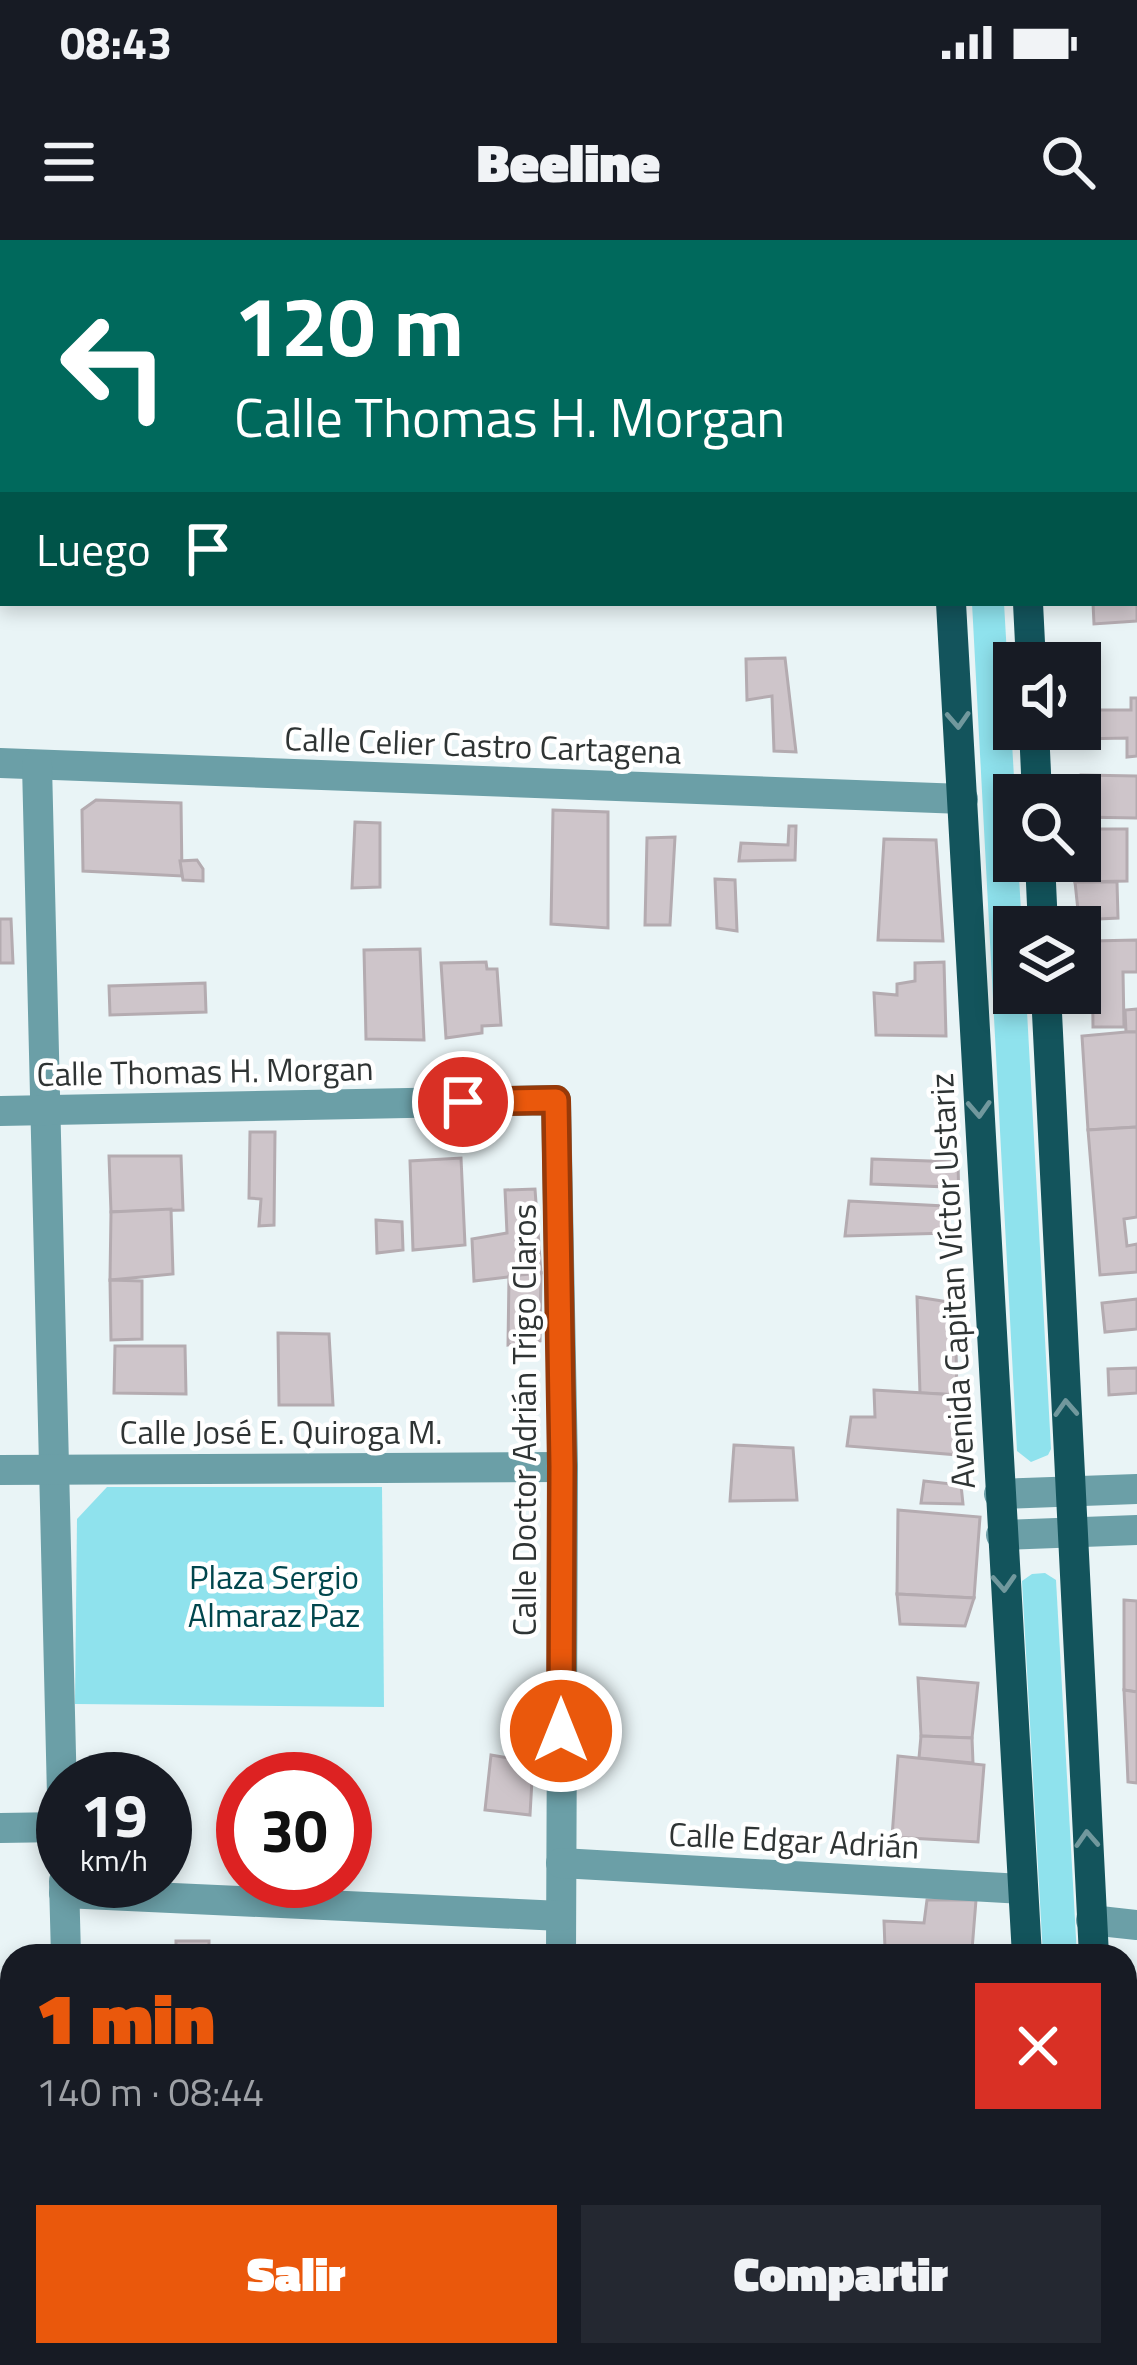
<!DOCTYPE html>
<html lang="es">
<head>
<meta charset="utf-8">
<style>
  body { margin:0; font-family:"Titillium Web",sans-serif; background:#242831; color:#f1f3f6; height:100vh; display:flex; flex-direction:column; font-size:45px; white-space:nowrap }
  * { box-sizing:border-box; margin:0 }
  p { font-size:39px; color:#9ea1a6 }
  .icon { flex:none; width:66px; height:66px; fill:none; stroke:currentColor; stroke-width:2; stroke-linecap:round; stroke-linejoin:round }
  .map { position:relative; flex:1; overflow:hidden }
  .sheet { position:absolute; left:0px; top:1704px; width:1137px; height:423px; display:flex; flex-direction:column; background:#171b24; border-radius:36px 36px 0 0; box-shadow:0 6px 18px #0003 }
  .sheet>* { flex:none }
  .hud { position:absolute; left:0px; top:0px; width:1137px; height:366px; box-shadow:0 6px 18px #0003; background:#00695c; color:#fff; overflow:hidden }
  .tools { position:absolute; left:993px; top:402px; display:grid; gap:24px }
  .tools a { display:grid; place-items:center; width:108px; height:108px; border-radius:0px; background:#171b24; box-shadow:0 6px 18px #0003; font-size:60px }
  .speed { position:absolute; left:36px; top:1512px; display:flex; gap:24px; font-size:60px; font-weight:700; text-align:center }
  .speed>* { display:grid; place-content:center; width:156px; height:156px; border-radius:50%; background:#171b24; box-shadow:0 6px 18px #0003; line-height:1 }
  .speed small { font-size:30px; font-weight:400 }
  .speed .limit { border:18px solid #d22; background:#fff; color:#111 }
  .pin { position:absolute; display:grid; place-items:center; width:102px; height:102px; color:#fff; margin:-51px; border:6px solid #fff; border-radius:50%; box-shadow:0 3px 12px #0007 }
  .me { position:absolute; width:132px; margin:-66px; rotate:0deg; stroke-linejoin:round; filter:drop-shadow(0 0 9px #0008) }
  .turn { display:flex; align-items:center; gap:42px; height:252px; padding:0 36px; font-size:54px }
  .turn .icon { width:156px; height:156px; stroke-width:2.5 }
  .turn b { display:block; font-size:84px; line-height:102px }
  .then { display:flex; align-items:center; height:114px; padding:0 36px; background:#0003; gap:24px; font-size:45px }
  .round { display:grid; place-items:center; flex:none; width:126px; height:126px; border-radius:0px; background:#242831 }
  .head { display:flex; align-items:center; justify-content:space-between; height:204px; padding:0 36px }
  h1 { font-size:72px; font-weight:800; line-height:90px; color:#ea580c }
  .action { display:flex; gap:24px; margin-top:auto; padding:24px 36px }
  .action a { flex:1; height:138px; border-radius:0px; background:#ea580c; color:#fff; font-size:48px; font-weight:800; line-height:138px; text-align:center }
  .action a+a { background:#242831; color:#f1f3f6 }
  .status { display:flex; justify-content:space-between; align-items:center; height:84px; padding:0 60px; background:#171b24; direction:ltr }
  .status svg { height:33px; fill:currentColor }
  header { display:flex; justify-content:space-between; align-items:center; height:156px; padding:0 36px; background:#171b24; font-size:54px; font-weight:800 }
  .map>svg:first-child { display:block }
  .green { fill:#8fe2ed }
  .building { fill:#cec5ca; stroke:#b4abb0; stroke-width:3 }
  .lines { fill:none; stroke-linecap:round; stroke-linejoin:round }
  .minor { stroke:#6b9fa7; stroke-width:30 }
  .major { stroke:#13545c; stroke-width:30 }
  .oneway { stroke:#71989d }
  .route-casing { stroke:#983908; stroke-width:30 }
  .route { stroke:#ea580c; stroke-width:21 }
  .labels { text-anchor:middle; stroke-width:9; stroke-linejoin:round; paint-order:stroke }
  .street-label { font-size:33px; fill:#2f3434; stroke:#fff }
  .park-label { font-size:33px; fill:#00464d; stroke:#fff }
</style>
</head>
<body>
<div class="status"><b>08:43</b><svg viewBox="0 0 49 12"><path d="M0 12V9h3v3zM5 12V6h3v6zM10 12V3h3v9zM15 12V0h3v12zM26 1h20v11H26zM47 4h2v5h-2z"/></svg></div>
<header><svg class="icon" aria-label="menu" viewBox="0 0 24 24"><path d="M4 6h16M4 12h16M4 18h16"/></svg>Beeline<svg class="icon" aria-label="search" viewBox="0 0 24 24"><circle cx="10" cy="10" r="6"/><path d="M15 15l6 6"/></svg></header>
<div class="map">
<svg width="1137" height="2125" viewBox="0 0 1137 2125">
  <rect width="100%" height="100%" fill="#e9f4f6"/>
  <g class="green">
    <polygon points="972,363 1004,363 1015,555 1014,621 1018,621 1022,687 1014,687 1014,753 1026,753 1051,1209 1048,1215 1031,1222 1017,1211"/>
    <polygon points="107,1247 382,1247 384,1467 75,1464 77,1279"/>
    <polygon points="1045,1333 1056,1340 1077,1716 1043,1716 1022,1341 1032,1334"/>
    <polygon points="233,2115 400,2115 450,2125 233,2125"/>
  </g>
  <g class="building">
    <polygon points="440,0 609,0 440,3"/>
    <polygon points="774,0 899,0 774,3"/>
    <polygon points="1134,334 1137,334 1137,381 1094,384 1093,363 1134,363"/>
    <polygon points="785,418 796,512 774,511 772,456 747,460 746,419"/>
    <polygon points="1098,445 1098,470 1131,470 1131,458 1137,458 1137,516 1127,517 1127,498 1078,499 1080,446"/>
    <polygon points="1081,535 1137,536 1137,578 1080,577 1080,555 1071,554 1080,554"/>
    <polygon points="96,560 181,563 182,636 83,631 82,570"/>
    <polygon points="553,570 608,572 608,688 551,684"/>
    <polygon points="355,582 380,583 380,647 352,648"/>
    <polygon points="789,586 796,586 795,620 739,621 741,603 788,605"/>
    <polygon points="1080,589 1127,589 1127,641 1075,642 1075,621 1080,621"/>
    <polygon points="675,597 670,685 645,685 647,598"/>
    <polygon points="884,599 936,600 943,701 878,700"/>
    <polygon points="197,620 203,629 203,641 183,640 180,621"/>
    <polygon points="715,639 735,640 737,691 717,688"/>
    <polygon points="1075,642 1117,642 1118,678 1079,680"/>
    <polygon points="0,679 11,679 13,723 0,723"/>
    <polygon points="1137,700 1137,732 1123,732 1124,787 1093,787 1092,701"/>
    <polygon points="420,709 424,800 366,799 364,710"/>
    <polygon points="486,722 487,729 497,729 501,785 482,786 482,793 446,798 441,723"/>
    <polygon points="944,722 946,796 876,795 874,753 897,755 897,744 915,741 915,723"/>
    <polygon points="205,743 206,772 110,775 109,746"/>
    <polygon points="1137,769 1137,792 1126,792 1125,770"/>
    <polygon points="1126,792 1137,792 1137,887 1088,890 1082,796"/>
    <polygon points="1137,887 1137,977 1124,979 1127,1006 1137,1004 1137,1032 1100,1035 1088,890"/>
    <polygon points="250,892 275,892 274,985 259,986 261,959 249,958"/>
    <polygon points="109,916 181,916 183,970 111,972"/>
    <polygon points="461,918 465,1005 413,1010 410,921"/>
    <polygon points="872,919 958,922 959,966 944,966 947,947 871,944"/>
    <polygon points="535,949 541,1033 474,1041 472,999 507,993 505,950"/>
    <polygon points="849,961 944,966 948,993 845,996"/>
    <polygon points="171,969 173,1034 110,1040 111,972"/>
    <polygon points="376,980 402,982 403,1010 377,1013"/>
    <polygon points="541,1033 540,1101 508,1105 509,1036"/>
    <polygon points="110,1040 142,1041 142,1099 111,1100"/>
    <polygon points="917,1057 955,1063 957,1155 920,1153"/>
    <polygon points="1137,1059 1137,1089 1105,1092 1102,1063"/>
    <polygon points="278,1093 329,1094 333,1165 279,1165"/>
    <polygon points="115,1106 185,1106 186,1154 114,1153"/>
    <polygon points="1137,1128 1137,1153 1109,1155 1108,1129"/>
    <polygon points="874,1150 957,1155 959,1215 847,1206 851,1177 875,1177"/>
    <polygon points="734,1205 793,1208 797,1260 730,1261"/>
    <polygon points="924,1241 961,1245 963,1264 921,1263"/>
    <polygon points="898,1270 980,1277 974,1358 897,1354"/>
    <polygon points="897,1354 974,1358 965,1386 900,1384"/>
    <polygon points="1124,1360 1137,1361 1137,1452 1124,1450"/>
    <polygon points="918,1438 978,1443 972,1498 921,1496"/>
    <polygon points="1124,1450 1137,1452 1137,1543 1128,1542"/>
    <polygon points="522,1478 533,1481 533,1522 521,1520"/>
    <polygon points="921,1496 972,1498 973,1523 919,1518"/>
    <polygon points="491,1515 533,1522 530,1575 485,1570"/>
    <polygon points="898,1516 984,1525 978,1602 892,1597"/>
    <polygon points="927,1660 976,1660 972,1710 885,1708 884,1681 924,1683"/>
    <rect x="176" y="1701" width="33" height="15"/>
    <polygon points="877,1711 996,1714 996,1716 877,1716"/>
    <polygon points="47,2115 76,2115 76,2125 48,2125"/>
    <polygon points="919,2115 1017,2115 1018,2125 919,2125"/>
  </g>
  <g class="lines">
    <g class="minor">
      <polyline points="19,0 19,3"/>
      <polyline points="192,0 192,3"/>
      <polyline points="0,65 3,65"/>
      <polyline points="0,523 963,559"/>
      <polyline points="37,525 63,1597"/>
      <polyline points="0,871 556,860 563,1227 561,1716"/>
      <polyline points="0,1230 563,1227"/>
      <polyline points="999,1254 1137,1249"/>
      <polyline points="1001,1295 1137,1290"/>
      <polyline points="0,1588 63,1587"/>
      <polyline points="561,1623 1023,1649"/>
      <polyline points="64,1641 66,1716"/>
      <polyline points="64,1653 561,1676"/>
      <polyline points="1091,1680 1137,1685"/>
      <polyline points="0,2025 12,2025"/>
      <polyline points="198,2115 198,2125"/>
      <polyline points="523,2115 575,2125"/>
    </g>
    <g class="major">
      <polyline points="936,0 936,3"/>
      <polyline points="1014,0 1014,3"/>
      <polyline points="951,363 1027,1716"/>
      <polyline points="1028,363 1031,423"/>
      <polyline points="1034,489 1037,555"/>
      <polyline points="1040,621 1043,687"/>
      <polyline points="1046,753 1094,1716"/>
      <polyline points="1048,2115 1049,2125"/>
      <polyline points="1120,2115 1121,2125"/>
    </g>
  </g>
  <defs><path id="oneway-chevron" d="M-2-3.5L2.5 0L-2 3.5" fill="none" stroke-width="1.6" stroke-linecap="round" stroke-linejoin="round" transform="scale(3)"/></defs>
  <g class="oneway">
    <use href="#oneway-chevron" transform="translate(958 480) rotate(87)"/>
    <use href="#oneway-chevron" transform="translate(979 869) rotate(87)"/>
    <use href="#oneway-chevron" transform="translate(1066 1168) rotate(-93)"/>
    <use href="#oneway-chevron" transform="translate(1004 1343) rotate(87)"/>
    <use href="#oneway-chevron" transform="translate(1087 1599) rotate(-93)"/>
  </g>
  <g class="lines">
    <defs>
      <polyline id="route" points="463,862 556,860 562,1226 561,1491"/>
    </defs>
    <use href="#route" class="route-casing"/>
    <use href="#route" class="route"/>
  </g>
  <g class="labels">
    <g class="street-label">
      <text transform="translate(483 505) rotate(2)" y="12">Calle Celier Castro Cartagena</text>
      <text transform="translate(205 831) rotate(-1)" y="12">Calle Thomas H. Morgan</text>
      <text transform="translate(952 1041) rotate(-93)" y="12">Avenida Capitan Víctor Ustariz</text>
      <text transform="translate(524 1180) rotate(-90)" y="12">Calle Doctor Adrián Trigo Claros</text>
      <text x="281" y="1204">Calle José E. Quiroga M.</text>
      <text transform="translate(794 1600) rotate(3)" y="12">Calle Edgar Adrián</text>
    </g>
    <g class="park-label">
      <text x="274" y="1349">Plaza Sergio<tspan x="274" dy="38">Almaraz Paz</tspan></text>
    </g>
  </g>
</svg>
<div class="tools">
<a><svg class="icon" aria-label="sound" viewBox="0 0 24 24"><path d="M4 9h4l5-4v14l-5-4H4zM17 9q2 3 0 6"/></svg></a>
<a><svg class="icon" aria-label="search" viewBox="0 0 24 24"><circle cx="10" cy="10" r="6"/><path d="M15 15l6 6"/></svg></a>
<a><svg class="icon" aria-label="layers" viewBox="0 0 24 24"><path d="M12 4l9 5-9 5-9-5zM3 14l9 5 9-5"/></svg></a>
</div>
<div class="speed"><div>19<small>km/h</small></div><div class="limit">30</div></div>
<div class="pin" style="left:463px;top:862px;background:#d93025"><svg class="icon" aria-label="arrive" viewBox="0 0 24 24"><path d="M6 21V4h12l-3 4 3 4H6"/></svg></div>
<svg class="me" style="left:561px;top:1491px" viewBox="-20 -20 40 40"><circle r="17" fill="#ea580c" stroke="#fff" stroke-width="3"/><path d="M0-11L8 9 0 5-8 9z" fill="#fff"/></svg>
<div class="hud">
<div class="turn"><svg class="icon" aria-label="left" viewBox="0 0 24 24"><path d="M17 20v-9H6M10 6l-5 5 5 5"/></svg><div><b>120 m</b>Calle Thomas H. Morgan</div></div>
<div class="then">Luego<svg class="icon" aria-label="arrive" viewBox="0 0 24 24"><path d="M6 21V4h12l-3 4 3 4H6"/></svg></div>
</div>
<section class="sheet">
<div class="head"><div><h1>1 min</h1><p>140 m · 08:44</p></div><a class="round" style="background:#d93025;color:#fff"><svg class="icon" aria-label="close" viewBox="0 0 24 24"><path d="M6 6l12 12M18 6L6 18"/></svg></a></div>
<div class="action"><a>Salir</a><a>Compartir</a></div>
</section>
</div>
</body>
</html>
